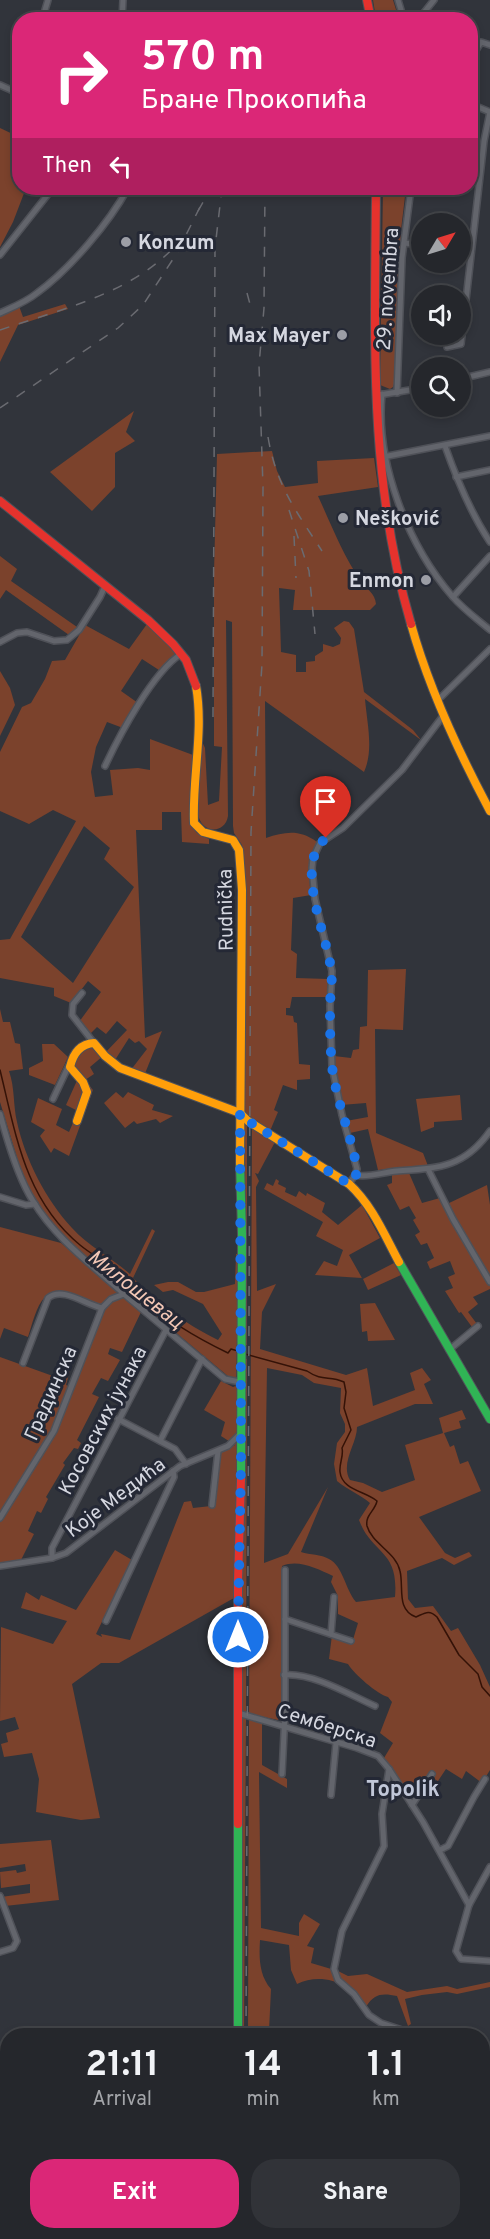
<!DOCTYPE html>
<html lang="en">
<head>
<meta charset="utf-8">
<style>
  body { margin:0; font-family:Overpass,sans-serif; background:#313338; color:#f1f3f6; height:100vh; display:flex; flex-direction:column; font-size:22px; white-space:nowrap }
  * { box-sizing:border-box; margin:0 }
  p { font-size:20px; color:#a3a5a9 }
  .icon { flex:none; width:33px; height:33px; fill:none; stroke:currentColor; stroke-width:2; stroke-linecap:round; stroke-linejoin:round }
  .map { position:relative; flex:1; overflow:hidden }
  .details { position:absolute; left:0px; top:2028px; width:490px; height:212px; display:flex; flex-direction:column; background:#25272c; border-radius:24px 24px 0 0; box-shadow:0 3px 9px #0003,0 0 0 2px #424448 }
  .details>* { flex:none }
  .top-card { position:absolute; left:12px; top:12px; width:466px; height:183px; border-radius:24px; box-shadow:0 3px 9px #0003,0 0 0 2px #424448; background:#db2777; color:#fff; overflow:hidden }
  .needle { width:39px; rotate:52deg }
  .buttons { position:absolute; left:411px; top:213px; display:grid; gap:12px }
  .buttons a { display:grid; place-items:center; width:60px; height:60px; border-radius:50%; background:#25272c; box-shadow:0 3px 9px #0003,0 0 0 2px #424448; font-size:30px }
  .pin { position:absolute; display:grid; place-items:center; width:51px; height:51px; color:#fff; margin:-62px -26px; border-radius:50% 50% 50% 0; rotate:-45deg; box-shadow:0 0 6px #0007 }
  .pin .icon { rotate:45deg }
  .me { position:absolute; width:66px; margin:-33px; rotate:0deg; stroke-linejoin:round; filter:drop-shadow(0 0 4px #0008) }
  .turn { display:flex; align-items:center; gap:21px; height:126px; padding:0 30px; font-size:27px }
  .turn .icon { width:78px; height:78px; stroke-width:2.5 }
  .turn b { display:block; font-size:42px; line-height:51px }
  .then { display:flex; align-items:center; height:57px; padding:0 30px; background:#0003; gap:12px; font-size:22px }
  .eta { display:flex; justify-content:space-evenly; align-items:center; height:102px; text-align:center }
  .eta b { font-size:36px; font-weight:700; line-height:42px }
  .action { display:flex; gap:12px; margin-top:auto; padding:12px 30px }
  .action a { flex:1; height:69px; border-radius:24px; background:#db2777; color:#fff; font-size:24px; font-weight:700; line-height:69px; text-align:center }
  .action a+a { background:#313338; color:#f1f3f6 }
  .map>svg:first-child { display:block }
  .green { fill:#7b422c; fill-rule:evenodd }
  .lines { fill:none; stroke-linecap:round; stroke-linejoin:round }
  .stream { stroke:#341207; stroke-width:1.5 }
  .street-casing { stroke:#4f5158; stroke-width:8 }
  .fast-casing { stroke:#4f5158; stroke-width:10 }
  .slow-casing { stroke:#4f5158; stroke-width:10 }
  .jam-casing { stroke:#4f5158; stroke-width:10 }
  .street { stroke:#63656c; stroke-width:5 }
  .fast { stroke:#30b455; stroke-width:8 }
  .slow { stroke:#ff9f0a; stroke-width:8 }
  .jam { stroke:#e5322d; stroke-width:8 }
  .rail { stroke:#6a6b71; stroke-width:1.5; stroke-dasharray:10 10; stroke-linecap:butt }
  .route { stroke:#1a73e8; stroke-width:10; stroke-dasharray:0 18 }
  .poi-dot { fill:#9c9ea6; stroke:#242835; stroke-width:2 }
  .labels { text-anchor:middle; stroke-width:6; stroke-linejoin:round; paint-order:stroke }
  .poi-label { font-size:20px; font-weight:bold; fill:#d5d7e0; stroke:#242835; text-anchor:start }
  .street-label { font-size:20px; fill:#d5d7e0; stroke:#242835 }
  .water-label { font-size:21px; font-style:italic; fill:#f3c7b6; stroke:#242835 }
  .quarter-label { font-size:22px; font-weight:bold; fill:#c1c7d8; stroke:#242835 }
</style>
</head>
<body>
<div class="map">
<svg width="490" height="2239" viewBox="0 0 490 2239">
  <rect width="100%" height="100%" fill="#31343b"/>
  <g class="green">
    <polygon points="373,0 393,0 399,19 376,19"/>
    <polygon points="0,128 19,137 20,188 26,188 13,222 0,247"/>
    <polygon points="383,188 406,188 401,230 395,381 393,387 390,389 380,385"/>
    <polygon points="65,304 68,309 18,325 0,362 0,314 19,306 23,317"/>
    <polygon points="134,411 126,432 135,441 115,453 115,487 92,511 50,472"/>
    <path d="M 272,451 L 277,471 L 285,487 L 318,483 L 317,461 L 374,458 L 378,487 L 318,496 C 331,524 343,556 361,581 C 367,590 375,593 376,604 L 370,610 L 293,610 L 295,590 L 279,588 L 281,652 L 296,655 L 296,672 L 306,672 L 306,662 L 315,661 L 315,656 L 323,651 L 323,644 L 333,647 L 340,644 L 341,638 L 334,628 L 344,621 L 349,622 L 354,629 L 364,692 L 413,730 L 421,740 L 365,699 C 367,723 374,750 364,772 L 265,701 L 266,838 C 285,832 299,829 317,842 C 309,860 308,875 311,895 L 293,898 L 291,950 L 297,954 L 296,978 L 328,979 L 327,997 L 292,997 L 290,1008 L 286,1008 L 286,1015 L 293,1016 L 294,1022 L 297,1023 L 299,1064 L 310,1065 L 310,1079 L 297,1080 L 297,1090 L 283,1085 L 274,1110 L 278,1112 L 270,1131 L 244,1115 L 243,1108 L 244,863 L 242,845 L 234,833 L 233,826 L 232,622 L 226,620 L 228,816 C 225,834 204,833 199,818 C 193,802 199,756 200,737 L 205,748 L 208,805 L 219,801 L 222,747 L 214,746 L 214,573 L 217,454 Z"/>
    <polygon points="0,556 17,569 11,581 77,627 69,635 6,590 0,599"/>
    <path d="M 147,624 L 168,643 L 179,657 L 162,672 L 142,659 L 121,691 L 138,703 L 123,728 L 107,722 L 96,747 L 91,772 L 95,797 L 113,795 L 110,770 L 138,768 L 150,770 L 150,739 L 193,755 L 190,813 L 193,828 L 197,833 L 209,839 L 209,844 L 182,842 L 181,812 L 162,812 L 162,830 L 136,830 L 145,1038 L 162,1031 L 144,1076 L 130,1071 L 147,1049 L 139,1041 L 135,1043 L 129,1038 L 115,1060 L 105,1053 L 127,1030 L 117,1021 L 106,1034 L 97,1027 L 90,1034 L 79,1022 L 101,992 L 88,981 L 71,1003 L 54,996 L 54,988 L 0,978 L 0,940 L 10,939 L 76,821 L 53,810 L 29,824 L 0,811 L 0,752 L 22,707 L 31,703 L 45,679 L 52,661 L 65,660 L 85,625 L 129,649 ZM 84,826 L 110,848 L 104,859 L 134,887 L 73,983 L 21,937 Z"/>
    <polygon points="0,671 10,688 15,705 0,736"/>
    <polygon points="406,969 403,1030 375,1029 376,1133 423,1153 428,1166 378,1170 368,1129 350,1133 346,1121 368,1117 366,1103 341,1105 334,1056 351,1058 353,1050 359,1049 360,1027 367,1026 368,970"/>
    <path d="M 0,1009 L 3,1022 L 10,1022 L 15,1043 L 20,1044 L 23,1069 L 9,1071 C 15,1088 13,1105 17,1122 C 25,1159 46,1200 72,1228 C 88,1246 112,1258 130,1274 L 152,1229 L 155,1231 L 133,1278 C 160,1305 184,1323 218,1340 L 222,1334 L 203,1304 L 173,1290 L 163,1292 L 154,1285 L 168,1282 L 178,1282 L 196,1292 L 204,1292 L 235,1284 L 236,1254 L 239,1254 L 236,1377 L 233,1379 L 229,1377 L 71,1245 L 48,1220 L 33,1197 L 19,1164 L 0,1102 Z"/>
    <polygon points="42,1044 54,1044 68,1057 55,1085 29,1075 29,1068 43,1061"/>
    <polygon points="94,1046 103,1056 90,1067 94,1074 85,1080 93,1090 69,1156 54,1148 51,1153 40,1136 45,1130 31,1122 38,1098 62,1109 56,1125 69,1132 78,1111 66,1105 79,1076 72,1065 81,1048"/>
    <polygon points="116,1092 123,1098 128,1092 154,1105 152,1110 173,1116 160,1123 156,1119 137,1124 134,1121 125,1128 104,1103"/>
    <polygon points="460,1095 462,1120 434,1122 434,1127 421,1132 416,1099"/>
    <polygon points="243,1123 247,1125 247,1345 243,1345"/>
    <path d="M 252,1127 L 275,1142 L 258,1174 L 255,1173 L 259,1181 L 256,1187 L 257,1291 L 276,1284 L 262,1312 L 260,1349 L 346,1375 L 367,1368 L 373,1406 L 415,1390 L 410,1373 L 422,1368 L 431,1380 L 424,1384 L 433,1404 L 415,1404 L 357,1427 C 357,1444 340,1463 350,1480 L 363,1483 L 382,1492 L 415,1480 L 405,1445 L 443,1433 L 439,1418 L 462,1410 L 466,1419 L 459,1421 L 461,1428 L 444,1433 L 450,1447 L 454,1445 L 460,1464 L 468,1461 L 481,1491 L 419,1517 L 445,1553 L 455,1558 L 469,1552 L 472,1556 L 454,1565 L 442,1558 L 407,1571 L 408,1599 L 415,1608 L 433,1606 L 451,1631 L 458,1628 L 480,1665 L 490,1687 L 490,1770 L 482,1783 L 466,1771 L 462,1779 L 446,1769 L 438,1781 L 431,1777 L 415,1806 L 384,1758 L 393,1743 L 380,1733 L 392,1702 L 388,1697 C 377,1694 354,1674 348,1664 L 329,1659 L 332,1635 L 352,1643 L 358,1623 L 338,1614 L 338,1596 L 331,1582 L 333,1576 C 317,1569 299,1559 282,1566 L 284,1579 L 281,1663 L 283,1710 L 278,1720 L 249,1714 ZM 267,1368 L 302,1375 L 314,1383 L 341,1388 L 340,1413 L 345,1424 L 345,1432 L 337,1443 L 334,1464 L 337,1481 C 348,1490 359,1494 370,1503 L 359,1520 C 372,1555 399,1549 395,1597 L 356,1602 C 345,1589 343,1566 329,1559 C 321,1554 310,1555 301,1552 L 328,1487 L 288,1554 L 264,1563 Z"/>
    <polygon points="409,1173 422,1203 440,1198 490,1284 490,1289 473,1297 478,1304 468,1312 477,1324 472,1327 461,1312 459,1313 445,1291 453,1288 448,1277 455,1274 450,1261 430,1269 427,1262 434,1258 427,1243 421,1245 415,1235 420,1232 413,1220 416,1218 409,1206 400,1210 387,1185 392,1183 392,1174"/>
    <polygon points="276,1179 279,1181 278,1184 286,1188 285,1192 296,1197 299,1191 306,1196 307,1193 325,1203 322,1212 338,1225 362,1205 380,1238 349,1255 362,1278 315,1275 324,1261 337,1266 343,1250 316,1236 323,1222 264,1189 267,1183 273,1186"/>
    <polygon points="487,1185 490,1205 490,1278 447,1204"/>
    <path d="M 0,1227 L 61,1243 L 141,1312 L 122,1352 L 110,1348 L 108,1354 L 120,1360 L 108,1381 L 101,1378 L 92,1394 L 99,1397 L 77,1440 L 81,1443 L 78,1449 L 74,1448 L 63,1463 L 65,1465 L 46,1497 L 48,1499 L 41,1513 L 37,1511 L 28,1531 L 34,1534 L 20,1562 L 0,1564 L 0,1357 L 64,1380 L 69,1366 L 71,1367 L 66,1385 L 73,1388 L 103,1311 C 89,1305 57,1285 45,1297 C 36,1306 32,1325 28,1337 L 4,1328 L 0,1339 Z"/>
    <polygon points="394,1263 401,1275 368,1290 363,1279"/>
    <polygon points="375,1303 395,1340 368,1341 367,1331 362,1332 360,1304"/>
    <polygon points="243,1358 247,1359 246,1712 241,1711 241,1594 119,1663 101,1663 72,1684 100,1818 81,1820 36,1812 39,1779 32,1753 4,1757 1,1744 8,1742 6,1733 19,1729 15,1717 0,1721 1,1627 53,1644 67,1621 21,1608 26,1592 39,1600 41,1595 76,1610 115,1550 132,1560 96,1634 102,1637 101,1634 130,1640 184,1502 191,1501 193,1508 211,1506 216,1454 235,1445 221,1436 225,1422 204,1410 221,1381 233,1387 239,1385"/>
    <polygon points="243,1718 246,1718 244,2035 241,2036 241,1720"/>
    <path d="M 249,1718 L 262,1722 L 262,1765 L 287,1779 L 287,1788 L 259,1772 L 261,1928 L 299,1936 L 299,1923 L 304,1914 L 320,1924 L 307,1946 L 314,1948 L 311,1963 L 338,1971 L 348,1976 L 367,1974 L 407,1992 L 447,1986 L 457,1989 L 490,1982 L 490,1987 L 457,1994 L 447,1992 L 422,1995 L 405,1999 L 411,2024 L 408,2026 L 397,1996 C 383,1993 374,1993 366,2007 C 352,1983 322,1972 297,1984 L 291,1970 L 289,1945 L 260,1940 C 259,1958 259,1975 271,1989 L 269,2031 L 258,2032 L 258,2035 L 248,2036 Z"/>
    <polygon points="51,1840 59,1900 5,1906 1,1897 30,1893 30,1884 1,1888 0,1872 16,1870 17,1873 26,1871 25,1864 0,1868 0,1844"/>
    <polygon points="273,2232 405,2232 411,2235 409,2239 274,2239"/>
  </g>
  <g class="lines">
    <g class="stream">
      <path d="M 0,1070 C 16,1135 25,1200 80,1245 C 92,1255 106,1262 118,1272 C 128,1281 137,1291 147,1301 C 170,1323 199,1339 228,1353 L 231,1349 L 238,1351"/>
      <path d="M 245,1354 L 307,1371 C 323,1382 329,1375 344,1382 L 346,1392 L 344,1408 L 351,1430 L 342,1448 C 344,1456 339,1463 340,1472 C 342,1490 365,1491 377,1501 C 375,1511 365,1515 367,1526 C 372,1544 396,1552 400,1571 C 404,1587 396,1610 416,1617 C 425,1613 429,1609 437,1617 L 459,1655 L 478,1674 L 482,1687 L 490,1696"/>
    </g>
    <defs>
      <g id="street">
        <polyline points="398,0 404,20"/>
        <polyline points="42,20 48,0"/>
        <polyline points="122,20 123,0"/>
        <polyline points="418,20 434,0"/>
        <polyline points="471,59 481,42 490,45"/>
        <polyline points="0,85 20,94"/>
        <polyline points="471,104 490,112"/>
        <polyline points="14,128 20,115"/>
        <polyline points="404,243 422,245"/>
        <polyline points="460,251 471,253"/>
        <polyline points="0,255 53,188"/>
        <path d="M 0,313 C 13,307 26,302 37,293 C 70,269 109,223 128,188"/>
        <polyline points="447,347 461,344 484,141 490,112"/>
        <polyline points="460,379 490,372"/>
        <polyline points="397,393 402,258 411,188"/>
        <path d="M 382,394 C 375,462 408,545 452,596 C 463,609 477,619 490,630"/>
        <polyline points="379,395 422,388"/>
        <path d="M 445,446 C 457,480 470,512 490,542"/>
        <polyline points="383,457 490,436"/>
        <polyline points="456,477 490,470"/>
        <polyline points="453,597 490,556"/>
        <polyline points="0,642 17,633 27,632 54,641 67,640 79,630 100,597 105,586"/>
        <polyline points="437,701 490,649"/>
        <path d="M 105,766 C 120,734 153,672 181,654"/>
        <polyline points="82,993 73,1004 72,1015 94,1043"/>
        <polyline points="53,1099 69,1065"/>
        <path d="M 0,1114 C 7,1140 18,1178 33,1201 C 55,1238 92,1265 124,1294"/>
        <polyline points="428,1169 453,1219 490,1282"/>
        <path d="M 355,1175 C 369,1178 383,1172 397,1171 C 438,1168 464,1168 490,1131"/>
        <polyline points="349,1184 355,1175 357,1169 342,1115 332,1066 330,1006 332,971 315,899 312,868 313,858 320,843 343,828 402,770 443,716"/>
        <polyline points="0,1197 26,1205 35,1204"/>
        <polyline points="449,1350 478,1326"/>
        <path d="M 23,1363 L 48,1298 C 63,1286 86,1305 102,1308 L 111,1299 L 124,1294 L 225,1379 L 240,1382"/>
        <polyline points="118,1419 175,1449 186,1464"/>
        <polyline points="160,1441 202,1359"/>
        <polyline points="212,1505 218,1451"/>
        <polyline points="0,1518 54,1431 102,1308"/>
        <polyline points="52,1558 52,1548 166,1330"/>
        <polyline points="0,1566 52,1558 66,1553 180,1466 228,1446 240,1434"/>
        <polyline points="285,1619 351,1641"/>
        <polyline points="106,1621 174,1477 173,1471"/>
        <polyline points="331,1634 334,1597"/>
        <path d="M 284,1675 C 312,1672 350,1695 375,1706"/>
        <polyline points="238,1713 357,1748 378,1756 389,1769 423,1822 469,1905"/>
        <polyline points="389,1769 382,1814 384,1846 342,1931 334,1969 338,1980 354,1994 369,2015 381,2023 405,2031 408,2036"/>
        <polyline points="282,1774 285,1713 285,1570"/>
        <polyline points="331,1795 336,1743"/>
        <polyline points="412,1805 432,1774"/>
        <polyline points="440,1850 448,1846 474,1797 485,1779"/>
        <polyline points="490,1867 469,1905 456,1951 461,1959 490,1961"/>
        <polyline points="0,1896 17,1941 13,1948 0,1952"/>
        <polyline points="483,2169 490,2170"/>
        <polyline points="237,2239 237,2232"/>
      </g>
      <g id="fast">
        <polyline points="240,1163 242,1234 241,1479"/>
        <polyline points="399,1262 490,1419"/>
        <polyline points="238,1824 238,2036"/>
      </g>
      <g id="slow">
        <path d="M 411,624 C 429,689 458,751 490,811"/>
        <path d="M 196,686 C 204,731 192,778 194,823 L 203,832 L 233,840 L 239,850 L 242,890 L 240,1163"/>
        <path d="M 77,1121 L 87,1092 L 83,1082 L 70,1067 C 73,1054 80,1044 94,1043 L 105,1056 L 120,1068 L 240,1113 L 248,1121 L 349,1184 C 372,1205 384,1234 399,1262"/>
      </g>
      <g id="jam">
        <polyline points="367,0 371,20"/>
        <path d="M 376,188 C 375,339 368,477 411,624"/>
        <polyline points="0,501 148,620 173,644 186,660 196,686"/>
        <polyline points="238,1824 238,1581 241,1479"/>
      </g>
    </defs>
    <use href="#street" class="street-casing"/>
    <use href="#fast" class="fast-casing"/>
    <use href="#slow" class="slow-casing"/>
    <use href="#jam" class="jam-casing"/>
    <use href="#street" class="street"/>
    <use href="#fast" class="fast"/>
    <use href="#slow" class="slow"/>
    <use href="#jam" class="jam"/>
    <g class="rail">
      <polyline points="266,20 266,0"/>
      <polyline points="198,211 211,188"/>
      <polyline points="247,293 251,308"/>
      <path d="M 0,330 C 61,309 132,294 177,244"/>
      <polyline points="0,408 118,328 143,305 177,253 201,205"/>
      <path d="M 268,437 C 276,485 296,511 322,551"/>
      <polyline points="289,510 309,571 315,634"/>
      <polyline points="294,536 296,578"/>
      <polyline points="213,717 215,248 222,188"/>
      <polyline points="246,2036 251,832 262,664 263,487 259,365 264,308 265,188"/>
      <polyline points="246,2239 246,2232"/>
    </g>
  </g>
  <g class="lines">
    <path class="route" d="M 238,1637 L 241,1459 L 240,1113 L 248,1121 L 349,1184 L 356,1175 L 357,1169 C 351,1134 336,1101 332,1066 C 330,1046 330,1026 330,1006 C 330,994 333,982 331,969 C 327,935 293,864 326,838"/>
  </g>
  <g class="poi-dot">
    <circle cx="126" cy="242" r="6"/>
    <circle cx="342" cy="335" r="6"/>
    <circle cx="343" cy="518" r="6"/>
    <circle cx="426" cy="580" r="6"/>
  </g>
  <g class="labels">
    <g class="poi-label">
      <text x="138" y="249">Konzum</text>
      <text x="330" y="342" text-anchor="end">Max Mayer</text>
      <text x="355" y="525">Nešković</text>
      <text x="414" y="587" text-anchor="end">Enmon</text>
    </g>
    <g class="street-label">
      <text transform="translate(387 289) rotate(-86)" y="7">29. novembra</text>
      <text transform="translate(225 910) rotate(-91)" y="7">Rudnička</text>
      <text transform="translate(50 1393) rotate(-66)" y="7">Градинска</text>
      <text transform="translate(102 1420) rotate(-62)" y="7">Косовских јунака</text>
      <text transform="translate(115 1497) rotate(-37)" y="7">Које Медића</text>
      <text transform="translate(327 1725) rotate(18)" y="7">Семберска</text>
    </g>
    <g class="water-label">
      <text transform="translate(136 1289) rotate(38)" y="7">Милошевац</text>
    </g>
    <g class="quarter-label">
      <text x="403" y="1796">Topolik</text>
    </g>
  </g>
</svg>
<div class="buttons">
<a><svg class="needle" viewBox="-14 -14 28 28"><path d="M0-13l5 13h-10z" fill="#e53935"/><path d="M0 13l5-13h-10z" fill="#a3a5a9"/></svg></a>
<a><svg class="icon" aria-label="sound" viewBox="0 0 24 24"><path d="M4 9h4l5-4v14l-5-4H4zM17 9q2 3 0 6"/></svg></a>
<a><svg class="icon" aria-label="search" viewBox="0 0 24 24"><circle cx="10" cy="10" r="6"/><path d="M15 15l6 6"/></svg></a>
</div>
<div class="pin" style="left:326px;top:838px;background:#d93025"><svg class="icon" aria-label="arrive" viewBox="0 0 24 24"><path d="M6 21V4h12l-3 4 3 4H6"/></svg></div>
<svg class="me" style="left:238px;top:1637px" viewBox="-20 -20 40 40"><circle r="17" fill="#1a73e8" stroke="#fff" stroke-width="3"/><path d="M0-11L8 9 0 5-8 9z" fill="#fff"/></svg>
<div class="top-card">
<div class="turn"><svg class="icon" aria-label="right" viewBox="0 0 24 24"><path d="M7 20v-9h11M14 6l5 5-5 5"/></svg><div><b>570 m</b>Бране Прокопића</div></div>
<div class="then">Then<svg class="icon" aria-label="left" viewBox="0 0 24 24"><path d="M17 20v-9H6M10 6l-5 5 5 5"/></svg></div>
</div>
<section class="details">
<div class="eta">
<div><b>21:11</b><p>Arrival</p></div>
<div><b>14</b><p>min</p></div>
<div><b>1.1</b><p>km</p></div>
</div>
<div class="action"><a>Exit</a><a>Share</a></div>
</section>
</div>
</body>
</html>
